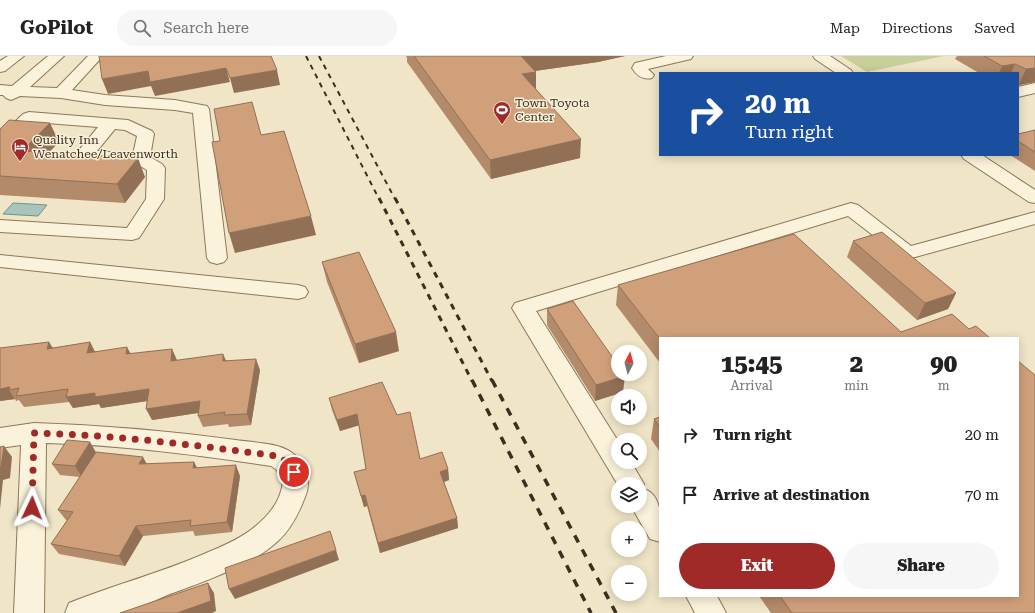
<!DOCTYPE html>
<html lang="en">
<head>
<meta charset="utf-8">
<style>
  body { margin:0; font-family:"Roboto Serif",serif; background:#f6f6f6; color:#222; height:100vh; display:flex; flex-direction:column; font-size:15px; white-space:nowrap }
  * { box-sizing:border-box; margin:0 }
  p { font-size:13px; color:#767676 }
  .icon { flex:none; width:22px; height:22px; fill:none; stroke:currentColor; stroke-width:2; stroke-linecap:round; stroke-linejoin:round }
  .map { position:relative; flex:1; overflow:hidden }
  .drawer { position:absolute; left:659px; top:281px; width:360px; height:260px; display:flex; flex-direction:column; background:#fff; border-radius:0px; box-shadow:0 2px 10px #0003 }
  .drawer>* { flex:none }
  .hud { position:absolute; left:659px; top:16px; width:360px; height:84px; border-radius:0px; box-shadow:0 2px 10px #0003; background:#1a4fa0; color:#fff; overflow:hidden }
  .needle { width:26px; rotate:6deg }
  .fabs { position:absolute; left:611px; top:289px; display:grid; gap:8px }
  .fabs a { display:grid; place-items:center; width:36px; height:36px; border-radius:50%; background:#fff; box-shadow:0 2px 10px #0003; font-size:20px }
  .pin { position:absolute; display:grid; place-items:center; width:34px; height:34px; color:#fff; margin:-17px; border:2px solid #fff; border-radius:50%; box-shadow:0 1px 4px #0007 }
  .me { position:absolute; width:44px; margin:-22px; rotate:2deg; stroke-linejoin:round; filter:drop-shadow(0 0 3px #0008) }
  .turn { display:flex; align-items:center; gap:14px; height:84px; padding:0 20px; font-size:18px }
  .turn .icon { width:52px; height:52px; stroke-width:2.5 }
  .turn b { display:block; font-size:28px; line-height:34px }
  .eta { display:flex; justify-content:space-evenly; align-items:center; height:68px; text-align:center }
  .eta b { font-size:24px; font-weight:800; line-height:28px }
  .cta { display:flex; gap:8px; margin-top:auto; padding:8px 20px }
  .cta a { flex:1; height:46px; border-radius:24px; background:#9f2a28; color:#fff; font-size:16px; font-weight:800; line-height:46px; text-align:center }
  .cta a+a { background:#f6f6f6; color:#222 }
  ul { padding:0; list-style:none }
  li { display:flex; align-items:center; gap:12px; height:60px; padding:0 20px }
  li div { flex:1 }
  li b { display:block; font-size:15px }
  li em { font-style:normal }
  header { display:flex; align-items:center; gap:24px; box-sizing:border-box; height:56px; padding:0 20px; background:#fff; border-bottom:1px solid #e0e0e0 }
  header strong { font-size:19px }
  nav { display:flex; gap:22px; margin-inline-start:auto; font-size:14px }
  .search { width:280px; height:36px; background:#f6f6f6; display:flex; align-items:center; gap:10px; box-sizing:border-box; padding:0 14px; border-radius:22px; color:#767676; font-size:15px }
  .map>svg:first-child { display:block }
  .green { fill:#c8cf9a }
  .water { fill:#a8c4bc; stroke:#6e938b }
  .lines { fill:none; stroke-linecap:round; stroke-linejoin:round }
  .minor-casing { stroke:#8d775b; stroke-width:2 }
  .minor { fill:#faf2db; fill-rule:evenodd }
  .rail-far2 { stroke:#3d2e1f; stroke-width:2; stroke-dasharray:5 5; stroke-linecap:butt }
  .rail-far1 { stroke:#3d2e1f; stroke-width:3; stroke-dasharray:6 6; stroke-linecap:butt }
  .rail { stroke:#3d2e1f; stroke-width:3.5; stroke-dasharray:8 8; stroke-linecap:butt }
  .wall { fill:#b38a6a }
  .shaded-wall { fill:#927056 }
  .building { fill:#d0a07b; stroke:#927056 }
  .route { stroke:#9f2a28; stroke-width:7; stroke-dasharray:0 12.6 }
  .labels { text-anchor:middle; stroke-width:3; stroke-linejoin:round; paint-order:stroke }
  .far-poi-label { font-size:12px; fill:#3d2e1f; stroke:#f7efd7; text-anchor:start }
</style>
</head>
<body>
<header>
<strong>GoPilot</strong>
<div class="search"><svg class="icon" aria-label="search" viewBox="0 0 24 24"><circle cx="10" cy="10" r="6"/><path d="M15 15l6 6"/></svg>Search here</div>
<nav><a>Map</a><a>Directions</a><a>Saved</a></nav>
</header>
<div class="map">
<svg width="1035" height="557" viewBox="0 0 1035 557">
  <rect width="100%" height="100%" fill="#f0e5c7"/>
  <polygon class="green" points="841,0 944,0 867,16"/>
  <polygon class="water" points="13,147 47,149 38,160 3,158"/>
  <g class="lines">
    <defs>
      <g id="minor">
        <polygon points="8,0 24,0 5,15 0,16 0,5"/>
        <polygon points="48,0 64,0 30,31 57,32 88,0 103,0 72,34 105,39 175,44 207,50 209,53 227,202 224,206 217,208 210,206 207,202 193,57 175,54 105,49 61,42 20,40 11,44 6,42 3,39 0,39 0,29 12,30"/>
        <path d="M 666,0 L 693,0 L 691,3 L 648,13 L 654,19 L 652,22 C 643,24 637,20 632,12 L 635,7 Z"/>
        <polygon points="813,0 830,0 851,14 853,17 836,17 815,3"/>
        <polygon points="1035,27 1035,37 1018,41 1018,31"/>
        <path d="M 29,56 L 128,64 L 152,75 L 154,78 L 150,101 L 162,108 L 165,112 L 164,143 L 139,182 L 132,184 L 0,176 L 0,164 L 127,172 L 146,143 L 147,114 L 135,107 L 132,103 L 137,80 L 125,74 L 115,73 L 97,95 L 119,97 L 122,101 L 119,105 C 107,108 90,106 78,103 L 75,99 L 98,71 L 33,66 L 6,93 L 0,94 L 0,80 L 23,58 Z"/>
        <polygon points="961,99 982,99 1035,134 1035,147 1029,146 964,103"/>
        <path d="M 851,147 L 858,149 L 911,190 L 1035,156 L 1035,168 L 908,203 L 901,201 L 848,160 L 536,255 L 618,385 L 618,406 L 631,406 L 644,428 L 642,432 C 665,439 660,467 660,486 L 650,483 L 631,450 L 640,450 L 640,428 L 618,428 L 618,429 L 512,252 L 515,247 Z"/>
        <polygon points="0,199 298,229 305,231 308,236 305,241 298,243 0,211"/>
        <path d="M 34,367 C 101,369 169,375 236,384 C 254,387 276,386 291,396 C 307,407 312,425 305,441 C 299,457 291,473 278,485 C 253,509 198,528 165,540 C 151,546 137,553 123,557 C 110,557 79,557 65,557 L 69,547 C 114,529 160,517 204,498 C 220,491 238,484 252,473 C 265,463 277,450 281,435 C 285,423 281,416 271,410 C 197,399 121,389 46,387 L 44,557 L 14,557 L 21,389 L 0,392 L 0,372 Z"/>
        <polygon points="686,540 717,540 726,557 695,557"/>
      </g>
    </defs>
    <use href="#minor" class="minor-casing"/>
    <use href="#minor" class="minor"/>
    <g class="rail-far2">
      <polyline points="306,0 379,143"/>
      <polyline points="319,0 395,143"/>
    </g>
    <g class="rail-far1">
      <polyline points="379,142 472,325"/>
      <polyline points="395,142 492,325"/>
    </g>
    <g class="rail">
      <polyline points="472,324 591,557"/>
      <polyline points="492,324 616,557"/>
    </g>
  </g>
  <g class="wall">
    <polygon points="406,0 625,0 598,6 535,15 536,16 536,33 580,102 491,123 407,6 407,2"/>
    <polygon points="957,0 1035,0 1035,26 1019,29 1018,29 1018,17 979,17 955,3"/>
    <polygon points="0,73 59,86 49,96 145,121 125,147 0,139"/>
    <polygon points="1035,74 1035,115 1010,99 1018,99 1018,78"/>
    <polygon points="853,185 956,237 948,253 917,264 847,201"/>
    <polygon points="322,206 399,295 359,307 327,226"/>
    <polygon points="618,229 901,276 969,273 990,282 660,282 660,307 616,249"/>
    <polygon points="547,253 623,336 595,345 547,269"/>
    <polygon points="49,286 52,292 90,286 95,296 131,298 172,293 177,304 226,305 260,314 251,369 229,371 228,368 203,371 198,360 198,357 152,364 147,345 101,352 99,348 73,352 69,346 24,351 19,344 16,345 15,343 0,345 0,292"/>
    <polygon points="329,342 397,359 420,403 448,413 449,424 444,426 457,462 458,472 380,497 367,450 364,451 354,416 366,413 359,369 340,375 332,354"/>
    <polygon points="660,361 660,396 651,383 654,363"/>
    <polygon points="96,397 147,408 194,406 197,412 240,420 232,476 195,480 193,475 143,480 125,510 59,498 51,488 67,464 66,464 58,454 80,421 60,419 52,408"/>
    <polygon points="759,540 1018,540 1035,557 771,557"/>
  </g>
  <g class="shaded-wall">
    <polygon points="520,0 625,0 598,6 520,17"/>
    <polygon points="1015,8 1011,17 999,17 1002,10"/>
    <polygon points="226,12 230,26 155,40 151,30 108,38 102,23 148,15"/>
    <polygon points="1035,12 1035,26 1019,29 1026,13"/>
    <polygon points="277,14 280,29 234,37 230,22"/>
    <polygon points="536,16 536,34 522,18"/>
    <polygon points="50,67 59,86 32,114 22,95"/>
    <polygon points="581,83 580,102 491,123 490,104"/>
    <polygon points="138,102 145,121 125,147 117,128"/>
    <polygon points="311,160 316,179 235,197 229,177"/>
    <polygon points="956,237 948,253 917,264 925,247"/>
    <polygon points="396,276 399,295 359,307 355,288"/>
    <polygon points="49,286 56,297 47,293"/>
    <polygon points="90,286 96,298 87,297"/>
    <polygon points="127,291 133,302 126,298"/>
    <polygon points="172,293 177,305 171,305"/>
    <polygon points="223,298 228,309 223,305"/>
    <polygon points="256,303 260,314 251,369 247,358"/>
    <polygon points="625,320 623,336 595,345 596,329"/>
    <polygon points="10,331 9,334 15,343 0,345 0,333"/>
    <polygon points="149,333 154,344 101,352 99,348 73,352 66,341 95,337"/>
    <polygon points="200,345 204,356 152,364 146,353"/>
    <polygon points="357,358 360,369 340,375 337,364"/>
    <polygon points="90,386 97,398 82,421 75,410"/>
    <polygon points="4,390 12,401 10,422 3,424 0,453 0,412"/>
    <polygon points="143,401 149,412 139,408"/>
    <polygon points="194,406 199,416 193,412"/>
    <polygon points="236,409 240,420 232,476 227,466"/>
    <polygon points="448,413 449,424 441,427 440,416"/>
    <polygon points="365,439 367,450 364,451 361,440"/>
    <polygon points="457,462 458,472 380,497 378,487"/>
    <polygon points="136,470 143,480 125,510 119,500"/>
    <polygon points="336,494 339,504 235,543 229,533"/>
    <polygon points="208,527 214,537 216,555 212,557 177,557"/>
  </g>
  <g class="building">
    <polygon points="99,0 271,0 277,14 230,22 226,12 150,26 148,15 102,23"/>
    <polygon points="414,0 521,0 536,16 522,18 581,83 490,104"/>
    <polygon points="984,0 1035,0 1035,12 1026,13 1015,8 1002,10"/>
    <polygon points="252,46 261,79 284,75 311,160 229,177 212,86 220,85 214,53"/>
    <polygon points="9,64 50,67 22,95 138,102 117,128 0,120 0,73"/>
    <polygon points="1035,74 1035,96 1018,85 1018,78"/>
    <polygon points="882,176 956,237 925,247 853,185"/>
    <polygon points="794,178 901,276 952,258 969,273 976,270 990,282 660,282 660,283 618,229"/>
    <polygon points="359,196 396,276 355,288 322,206"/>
    <polygon points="573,245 618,309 618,318 624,318 625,320 596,329 547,253"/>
    <polygon points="49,286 47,293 90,286 87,297 127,291 126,298 172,293 171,305 223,298 223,305 256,303 247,358 224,359 225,356 198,360 200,345 146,353 149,333 95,341 95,337 66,341 68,333 16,340 19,332 9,334 10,331 0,333 0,292"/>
    <polygon points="1018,305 1035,319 1035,557 792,557 780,540 1018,540"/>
    <polygon points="382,326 397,359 410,356 420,403 442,396 448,413 440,416 457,462 378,487 365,439 361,440 354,416 366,413 357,358 337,364 329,342"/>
    <polygon points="660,361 660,371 654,363"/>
    <polygon points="67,384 90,386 75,410 52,408"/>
    <polygon points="4,390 1,411 0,412 0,391"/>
    <polygon points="96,396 143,401 139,408 194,406 193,412 236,409 227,466 190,470 191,464 136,470 119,500 51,488 73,456 58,454"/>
    <polygon points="330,475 336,494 229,533 225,512"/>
    <polygon points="208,527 211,545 177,557 120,557"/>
  </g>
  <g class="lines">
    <path class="route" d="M 32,452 L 34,377 C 115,379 196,389 276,400 L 286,405 L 294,416"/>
  </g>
  <defs>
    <symbol id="stadium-pin" viewBox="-11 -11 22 30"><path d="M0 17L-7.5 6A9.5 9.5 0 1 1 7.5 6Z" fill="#9f2a28" stroke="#f7efd7"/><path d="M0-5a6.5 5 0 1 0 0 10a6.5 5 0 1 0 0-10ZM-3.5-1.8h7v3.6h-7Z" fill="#fff"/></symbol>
    <symbol id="hotel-pin" viewBox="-11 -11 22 30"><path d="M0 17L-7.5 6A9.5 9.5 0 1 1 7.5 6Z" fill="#9f2a28" stroke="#f7efd7"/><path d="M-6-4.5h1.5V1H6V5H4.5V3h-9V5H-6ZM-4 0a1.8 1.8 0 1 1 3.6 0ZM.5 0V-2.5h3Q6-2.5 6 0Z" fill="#fff"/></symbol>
  </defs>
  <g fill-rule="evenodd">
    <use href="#stadium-pin" x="492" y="44" width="20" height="27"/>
    <use href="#hotel-pin" x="10" y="81" width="20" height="27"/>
  </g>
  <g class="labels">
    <g class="far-poi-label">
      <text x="515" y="51">Town Toyota<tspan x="515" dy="14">Center</tspan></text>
      <text x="33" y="88">Quality Inn<tspan x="33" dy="14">Wenatchee/Leavenworth</tspan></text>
    </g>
  </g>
</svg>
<div class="fabs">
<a><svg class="needle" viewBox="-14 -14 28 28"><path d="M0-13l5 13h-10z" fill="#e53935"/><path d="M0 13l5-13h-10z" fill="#767676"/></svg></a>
<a><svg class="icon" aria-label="sound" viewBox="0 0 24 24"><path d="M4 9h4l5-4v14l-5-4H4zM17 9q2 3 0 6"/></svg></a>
<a><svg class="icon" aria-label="search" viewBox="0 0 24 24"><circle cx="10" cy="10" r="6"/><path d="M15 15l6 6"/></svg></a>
<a><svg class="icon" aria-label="layers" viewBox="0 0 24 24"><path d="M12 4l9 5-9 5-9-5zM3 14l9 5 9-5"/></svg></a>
<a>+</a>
<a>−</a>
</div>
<div class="pin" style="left:294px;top:416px;background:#d93025"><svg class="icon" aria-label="arrive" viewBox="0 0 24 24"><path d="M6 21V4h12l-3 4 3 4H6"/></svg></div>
<svg class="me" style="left:32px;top:452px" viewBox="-20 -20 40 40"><path d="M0-17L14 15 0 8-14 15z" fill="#9f2a28" stroke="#fff" stroke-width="4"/></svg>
<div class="hud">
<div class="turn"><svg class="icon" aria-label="right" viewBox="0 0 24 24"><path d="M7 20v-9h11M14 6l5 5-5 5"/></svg><div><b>20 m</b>Turn right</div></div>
</div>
<section class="drawer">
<div class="eta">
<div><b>15:45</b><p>Arrival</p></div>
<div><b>2</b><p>min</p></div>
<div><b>90</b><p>m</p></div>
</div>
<ul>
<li><svg class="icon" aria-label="right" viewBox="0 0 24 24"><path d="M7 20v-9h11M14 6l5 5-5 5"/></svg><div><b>Turn right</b></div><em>20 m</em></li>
<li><svg class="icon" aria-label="arrive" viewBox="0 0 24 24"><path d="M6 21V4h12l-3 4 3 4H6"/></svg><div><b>Arrive at destination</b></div><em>70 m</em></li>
</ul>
<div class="cta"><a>Exit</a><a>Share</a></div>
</section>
</div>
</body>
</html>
